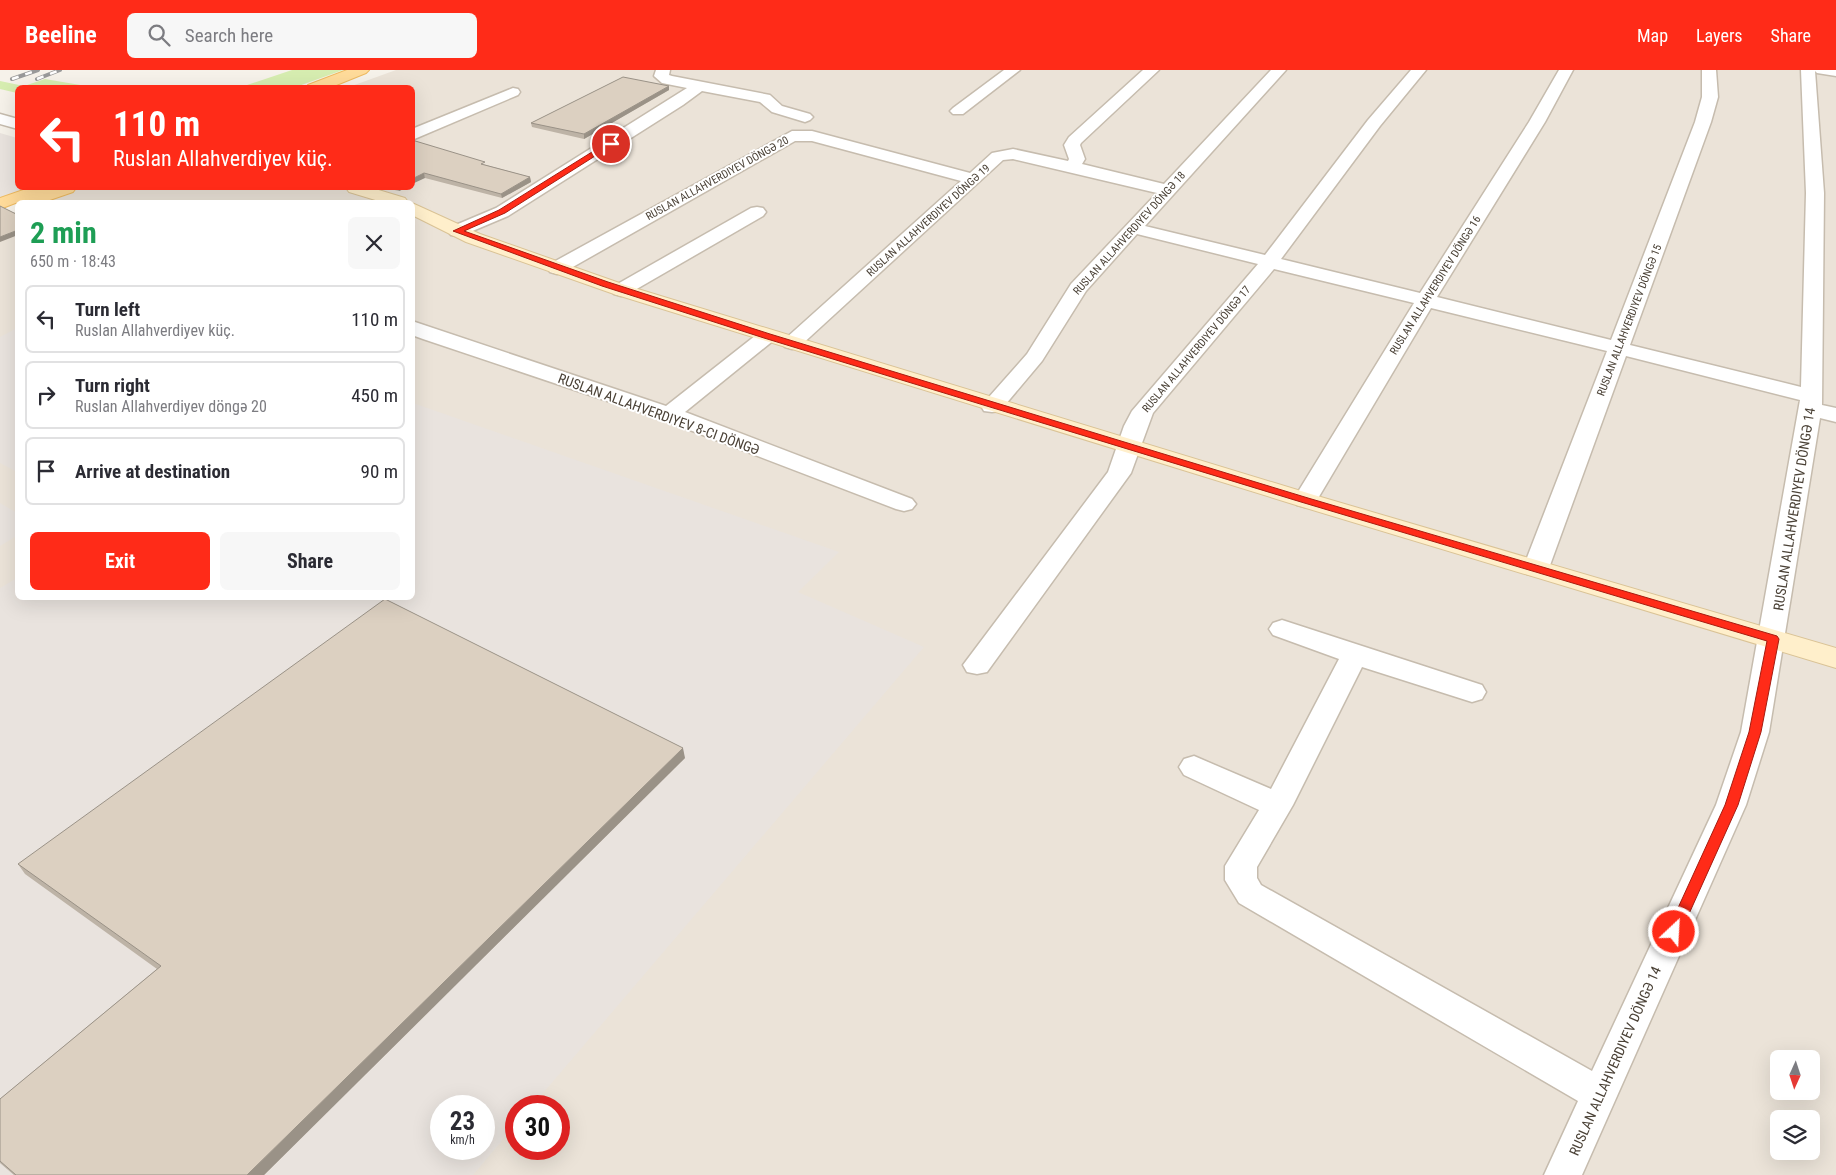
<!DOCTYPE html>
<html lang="en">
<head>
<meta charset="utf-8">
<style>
  body { margin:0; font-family:"Roboto Condensed",sans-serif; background:#f7f7f7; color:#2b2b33; height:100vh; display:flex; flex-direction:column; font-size:19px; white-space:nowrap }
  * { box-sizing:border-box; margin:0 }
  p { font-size:16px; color:#7c7c81 }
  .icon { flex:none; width:28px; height:28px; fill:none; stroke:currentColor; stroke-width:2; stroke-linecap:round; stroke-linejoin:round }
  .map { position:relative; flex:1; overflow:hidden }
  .panel { position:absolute; left:15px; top:130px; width:400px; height:400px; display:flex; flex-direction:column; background:#fff; border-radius:8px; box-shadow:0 5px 20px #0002 }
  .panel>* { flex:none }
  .hud { position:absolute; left:15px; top:15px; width:400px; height:105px; border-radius:8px; box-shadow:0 5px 20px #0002; background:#ff2b18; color:#fff; overflow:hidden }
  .needle { width:32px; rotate:183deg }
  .fabs { position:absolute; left:1770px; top:980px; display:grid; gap:10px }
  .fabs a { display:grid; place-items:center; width:50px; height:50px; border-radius:8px; background:#fff; box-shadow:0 5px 20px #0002; font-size:25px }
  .speed { position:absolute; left:430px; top:1025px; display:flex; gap:10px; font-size:25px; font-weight:700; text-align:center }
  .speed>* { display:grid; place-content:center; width:65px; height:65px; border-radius:50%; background:#fff; box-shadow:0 5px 20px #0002; line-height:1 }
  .speed small { font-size:12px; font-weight:400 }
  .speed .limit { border:8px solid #d22; background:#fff; color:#111 }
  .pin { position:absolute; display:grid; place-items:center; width:42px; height:42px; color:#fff; margin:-21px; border:2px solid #fff; border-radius:50%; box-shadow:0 1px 5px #0007 }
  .me { position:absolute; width:55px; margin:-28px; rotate:25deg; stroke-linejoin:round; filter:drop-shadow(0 0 4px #0008) }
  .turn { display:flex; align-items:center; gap:18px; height:105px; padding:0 15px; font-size:22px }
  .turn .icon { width:65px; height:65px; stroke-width:2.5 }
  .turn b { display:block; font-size:35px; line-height:42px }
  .round { display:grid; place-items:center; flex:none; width:52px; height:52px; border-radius:8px; background:#f7f7f7 }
  .head { display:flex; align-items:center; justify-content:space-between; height:85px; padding:0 15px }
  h1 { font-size:30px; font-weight:700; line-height:38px; color:#1e9e55 }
  .primary-button { display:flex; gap:10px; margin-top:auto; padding:10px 15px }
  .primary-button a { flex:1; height:58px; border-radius:8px; background:#ff2b18; color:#fff; font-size:20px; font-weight:700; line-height:58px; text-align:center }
  .primary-button a+a { background:#f7f7f7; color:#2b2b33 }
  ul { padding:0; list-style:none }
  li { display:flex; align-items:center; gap:15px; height:68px; margin:0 10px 8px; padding:0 5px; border:2px solid #e1e1e2; border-radius:8px }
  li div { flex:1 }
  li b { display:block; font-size:19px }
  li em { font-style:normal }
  header { display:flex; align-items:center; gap:30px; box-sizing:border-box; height:70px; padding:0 25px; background:#ff2b18; color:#fff }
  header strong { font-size:24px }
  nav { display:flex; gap:28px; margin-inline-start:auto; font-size:18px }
  .search { width:350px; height:45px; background:#f7f7f7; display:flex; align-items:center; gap:12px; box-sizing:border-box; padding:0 18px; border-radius:8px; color:#7c7c81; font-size:19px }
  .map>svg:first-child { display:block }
  .residential { fill:#ebe3d8; fill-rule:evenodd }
  .industrial { fill:#e9e3de; fill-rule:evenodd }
  .green { fill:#d6edb0 }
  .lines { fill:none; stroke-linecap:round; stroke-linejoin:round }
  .street-casing { stroke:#c6bcae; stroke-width:3 }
  .secondary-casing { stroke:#dac396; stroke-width:2 }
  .primary-casing { stroke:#eeba60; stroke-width:2 }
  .street { fill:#fff; fill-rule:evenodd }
  .secondary { fill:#ffefcb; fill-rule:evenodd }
  .primary { fill:#ffdb9a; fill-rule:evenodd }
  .rail-casing { stroke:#999; stroke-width:4 }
  .rail { stroke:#fff; stroke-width:2.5; stroke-dasharray:7; stroke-linecap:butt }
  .wall { fill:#bdb3a6 }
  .shaded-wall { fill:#9a9287 }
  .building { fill:#dcd0c1; stroke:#9a9287 }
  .route { fill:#ff2b18; stroke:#a61c10 }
  .labels { text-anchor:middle; stroke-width:4; stroke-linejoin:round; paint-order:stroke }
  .far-street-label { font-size:11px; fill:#4b4237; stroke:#fff }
  .street-label { font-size:14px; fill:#4b4237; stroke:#fff }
</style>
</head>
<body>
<header>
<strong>Beeline</strong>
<div class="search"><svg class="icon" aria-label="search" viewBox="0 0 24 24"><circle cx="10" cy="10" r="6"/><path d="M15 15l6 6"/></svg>Search here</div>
<nav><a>Map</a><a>Layers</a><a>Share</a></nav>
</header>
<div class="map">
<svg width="1836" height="1105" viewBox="0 0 1836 1105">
  <rect width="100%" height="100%" fill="#f6f2ea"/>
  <path class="residential" d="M 396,0 L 1836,0 L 1836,1105 L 0,1105 L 0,147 L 17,141 L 18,528 L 412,528 L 412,132 L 40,132 L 80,118 L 412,118 L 412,18 L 349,17 ZM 1779,989 L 1811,989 L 1811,1021 L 1779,1021 ZM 441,1036 L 484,1036 L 484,1079 L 441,1079 ZM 516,1036 L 559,1036 L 559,1079 L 516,1079 ZM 1779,1049 L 1811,1049 L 1811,1081 L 1779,1081 Z"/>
  <g class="industrial">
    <polygon points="0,63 17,68 18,118 33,118 0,130"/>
    <polygon points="17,258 17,402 0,393 0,267"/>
    <path d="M 413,333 L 839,482 L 798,522 L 924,577 L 532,1036 L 516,1036 L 516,1054 L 473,1105 L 0,1105 L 0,518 L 17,508 L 18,528 L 412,528 ZM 441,1036 L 484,1036 L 484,1079 L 441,1079 Z"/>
    <polygon points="0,433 17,443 18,465 0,476"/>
  </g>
  <g class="green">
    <polygon points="292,0 343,0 296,17 241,17"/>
    <polygon points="45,9 92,17 18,18 17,23 0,19 0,11 24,16"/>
  </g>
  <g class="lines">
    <defs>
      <g id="street">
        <polygon points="656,0 670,0 669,5 672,6 770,25 782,36 810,44 813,47 810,50 805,52 772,42 760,32 702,21 683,35 508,146 463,165 457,166 451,165 448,161 451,157 496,138 687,18 662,13 654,6"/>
        <polygon points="1004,0 1020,0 963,44 953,44 950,41 953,38"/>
        <polygon points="1143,0 1159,0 1081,73 1080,75 1085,89 1082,94 1164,114 1271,0 1286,0 1145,156 1265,185 1368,50 1411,0 1426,0 1380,56 1281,189 1420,223 1529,52 1559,0 1573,0 1545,52 1437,227 1611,270 1695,52 1702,27 1702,0 1716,0 1718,27 1711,52 1630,275 1801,317 1806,123 1801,0 1836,0 1836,6 1817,3 1815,1 1824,123 1822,335 1836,338 1836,352 1820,348 1769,662 1746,735 1582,1105 1544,1105 1578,1031 1239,833 1225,810 1225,796 1259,740 1184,705 1179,697 1184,689 1194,686 1271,719 1339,589 1273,565 1269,559 1273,553 1282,550 1482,615 1486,622 1482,629 1472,632 1362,597 1293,735 1257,797 1257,808 1261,815 1592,1001 1716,735 1741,662 1800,330 1626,286 1549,498 1545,504 1536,506 1527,504 1523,498 1607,281 1431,238 1317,430 1313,435 1305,437 1297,435 1293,430 1414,233 1274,199 1153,343 1131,403 987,602 977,604 967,602 963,595 1108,402 1124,356 1132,341 1258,194 1137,164 1086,221 1042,291 1000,341 992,342 984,341 981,336 1027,284 1071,214 1157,123 1013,89 1003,90 799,277 792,279 785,277 782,273 785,269 961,111 812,71 795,71 564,202 557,204 550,202 548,198 550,194 792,61 812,61 970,103 992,83 1013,79 1068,91 1069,89 1064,75 1069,67"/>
        <polygon points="513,18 518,19 520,22 518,25 412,70 412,59"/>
        <polygon points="0,44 18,49 18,59 0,54"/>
        <polygon points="757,137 763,138 766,142 763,146 628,224 621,226 614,224 611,220 614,216 751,138"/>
        <polygon points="412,251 666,336 760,262 767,260 774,262 777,266 774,270 685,342 912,429 916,434 912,439 904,441 896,439 661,349 423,269 412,265"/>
      </g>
      <g id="secondary">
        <polygon points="346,118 372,118 405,128 408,132 382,132 349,122"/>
        <polygon points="412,133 480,164 628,216 1314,425 1836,578 1836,598 1296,435 614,224 466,172 412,145"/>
      </g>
      <g id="primary">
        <polygon points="347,0 369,0 366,3 329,18 307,18 308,15"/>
        <polygon points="29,118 76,118 73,122 44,132 18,132 0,139 0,128"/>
      </g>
    </defs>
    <use href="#street" class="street-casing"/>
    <use href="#secondary" class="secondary-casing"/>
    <use href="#primary" class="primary-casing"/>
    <use href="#street" class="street"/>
    <use href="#secondary" class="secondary"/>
    <use href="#primary" class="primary"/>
    <defs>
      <g id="rail">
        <polyline points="12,9 38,0"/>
        <polyline points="37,9 60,0"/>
      </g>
    </defs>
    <use href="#rail" class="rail-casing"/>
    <use href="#rail" class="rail"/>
  </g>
  <g class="wall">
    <polygon points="669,16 669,20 584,69 532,57 531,53"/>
    <polygon points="412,70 486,95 530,107 531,112 502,128 425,108"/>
    <polygon points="386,118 406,118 399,121"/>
    <polygon points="685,688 264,1105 14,1105 0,1093 0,1029 157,899 25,804 18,794"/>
  </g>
  <g class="shaded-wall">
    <polygon points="669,16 669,20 584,69 584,64"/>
    <polygon points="424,103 425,108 412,114 412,109"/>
    <polygon points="530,107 531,112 502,128 501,124"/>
    <polygon points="398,118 406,118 399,121"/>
    <polygon points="18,160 18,165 0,172 0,167"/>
    <polygon points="683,678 685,688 264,1105 247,1105"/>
  </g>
  <g class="building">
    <polygon points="623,7 669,16 584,64 531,53"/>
    <polygon points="412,70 485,92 481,94 530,107 501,124 424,103 412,109"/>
    <polygon points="0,136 18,145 18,160 0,167"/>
    <polygon points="385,529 683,678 247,1105 16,1105 0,1091 0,1029 161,896 18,794"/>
  </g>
  <polygon class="route" points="608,72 614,74 505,143 464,161 608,212 770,264 1308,428 1777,566 1779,569 1761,662 1738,735 1679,866 1674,868 1669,866 1667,862 1725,735 1749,662 1767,571 1301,432 764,268 602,216 453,161 499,140"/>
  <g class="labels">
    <g class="far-street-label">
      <text transform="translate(717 108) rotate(-29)" y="4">RUSLAN ALLAHVERDIYEV DÖNGƏ 20</text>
      <text transform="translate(928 150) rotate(-42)" y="4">RUSLAN ALLAHVERDIYEV DÖNGƏ 19</text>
      <text transform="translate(1129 163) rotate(-48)" y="4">RUSLAN ALLAHVERDIYEV DÖNGƏ 18</text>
      <text transform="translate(1435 215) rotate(-58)" y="4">RUSLAN ALLAHVERDIYEV DÖNGƏ 16</text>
      <text transform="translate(1629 250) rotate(-69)" y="4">RUSLAN ALLAHVERDIYEV DÖNGƏ 15</text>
      <text transform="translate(1196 279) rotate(-50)" y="4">RUSLAN ALLAHVERDIYEV DÖNGƏ 17</text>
    </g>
    <g class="street-label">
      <text transform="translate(659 344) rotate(20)" y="5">RUSLAN ALLAHVERDIYEV 8-CI DÖNGƏ</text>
      <text transform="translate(1794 439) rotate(-81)" y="5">RUSLAN ALLAHVERDIYEV DÖNGƏ 14</text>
      <text transform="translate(1615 991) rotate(-66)" y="5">RUSLAN ALLAHVERDIYEV DÖNGƏ 14</text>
    </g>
  </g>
</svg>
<div class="fabs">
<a><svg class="needle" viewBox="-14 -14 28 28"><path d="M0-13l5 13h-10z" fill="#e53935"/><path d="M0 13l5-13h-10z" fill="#7c7c81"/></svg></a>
<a><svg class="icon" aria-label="layers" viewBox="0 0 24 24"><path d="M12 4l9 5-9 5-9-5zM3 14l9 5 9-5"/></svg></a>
</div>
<div class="speed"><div>23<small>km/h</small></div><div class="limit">30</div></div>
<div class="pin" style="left:611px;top:74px;background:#d93025"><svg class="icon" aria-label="arrive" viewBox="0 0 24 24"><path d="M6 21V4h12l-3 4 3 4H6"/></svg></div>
<svg class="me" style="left:1674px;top:862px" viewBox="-20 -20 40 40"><circle r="17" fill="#ff2b18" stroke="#fff" stroke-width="3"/><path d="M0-11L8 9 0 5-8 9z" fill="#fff"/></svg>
<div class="hud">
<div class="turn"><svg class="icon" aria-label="left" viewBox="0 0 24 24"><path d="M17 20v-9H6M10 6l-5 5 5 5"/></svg><div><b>110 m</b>Ruslan Allahverdiyev küç.</div></div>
</div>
<section class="panel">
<div class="head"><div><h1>2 min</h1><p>650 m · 18:43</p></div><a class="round"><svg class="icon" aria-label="close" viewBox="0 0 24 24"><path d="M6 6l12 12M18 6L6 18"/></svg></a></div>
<ul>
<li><svg class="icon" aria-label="left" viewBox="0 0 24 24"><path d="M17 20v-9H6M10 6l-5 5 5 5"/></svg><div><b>Turn left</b><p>Ruslan Allahverdiyev küç.</p></div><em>110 m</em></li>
<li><svg class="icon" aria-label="right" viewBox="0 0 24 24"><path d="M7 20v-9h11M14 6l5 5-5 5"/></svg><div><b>Turn right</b><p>Ruslan Allahverdiyev döngə 20</p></div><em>450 m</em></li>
<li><svg class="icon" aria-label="arrive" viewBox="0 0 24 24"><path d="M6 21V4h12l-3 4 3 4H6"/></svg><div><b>Arrive at destination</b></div><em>90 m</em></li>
</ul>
<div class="primary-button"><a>Exit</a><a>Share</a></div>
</section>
</div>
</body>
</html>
